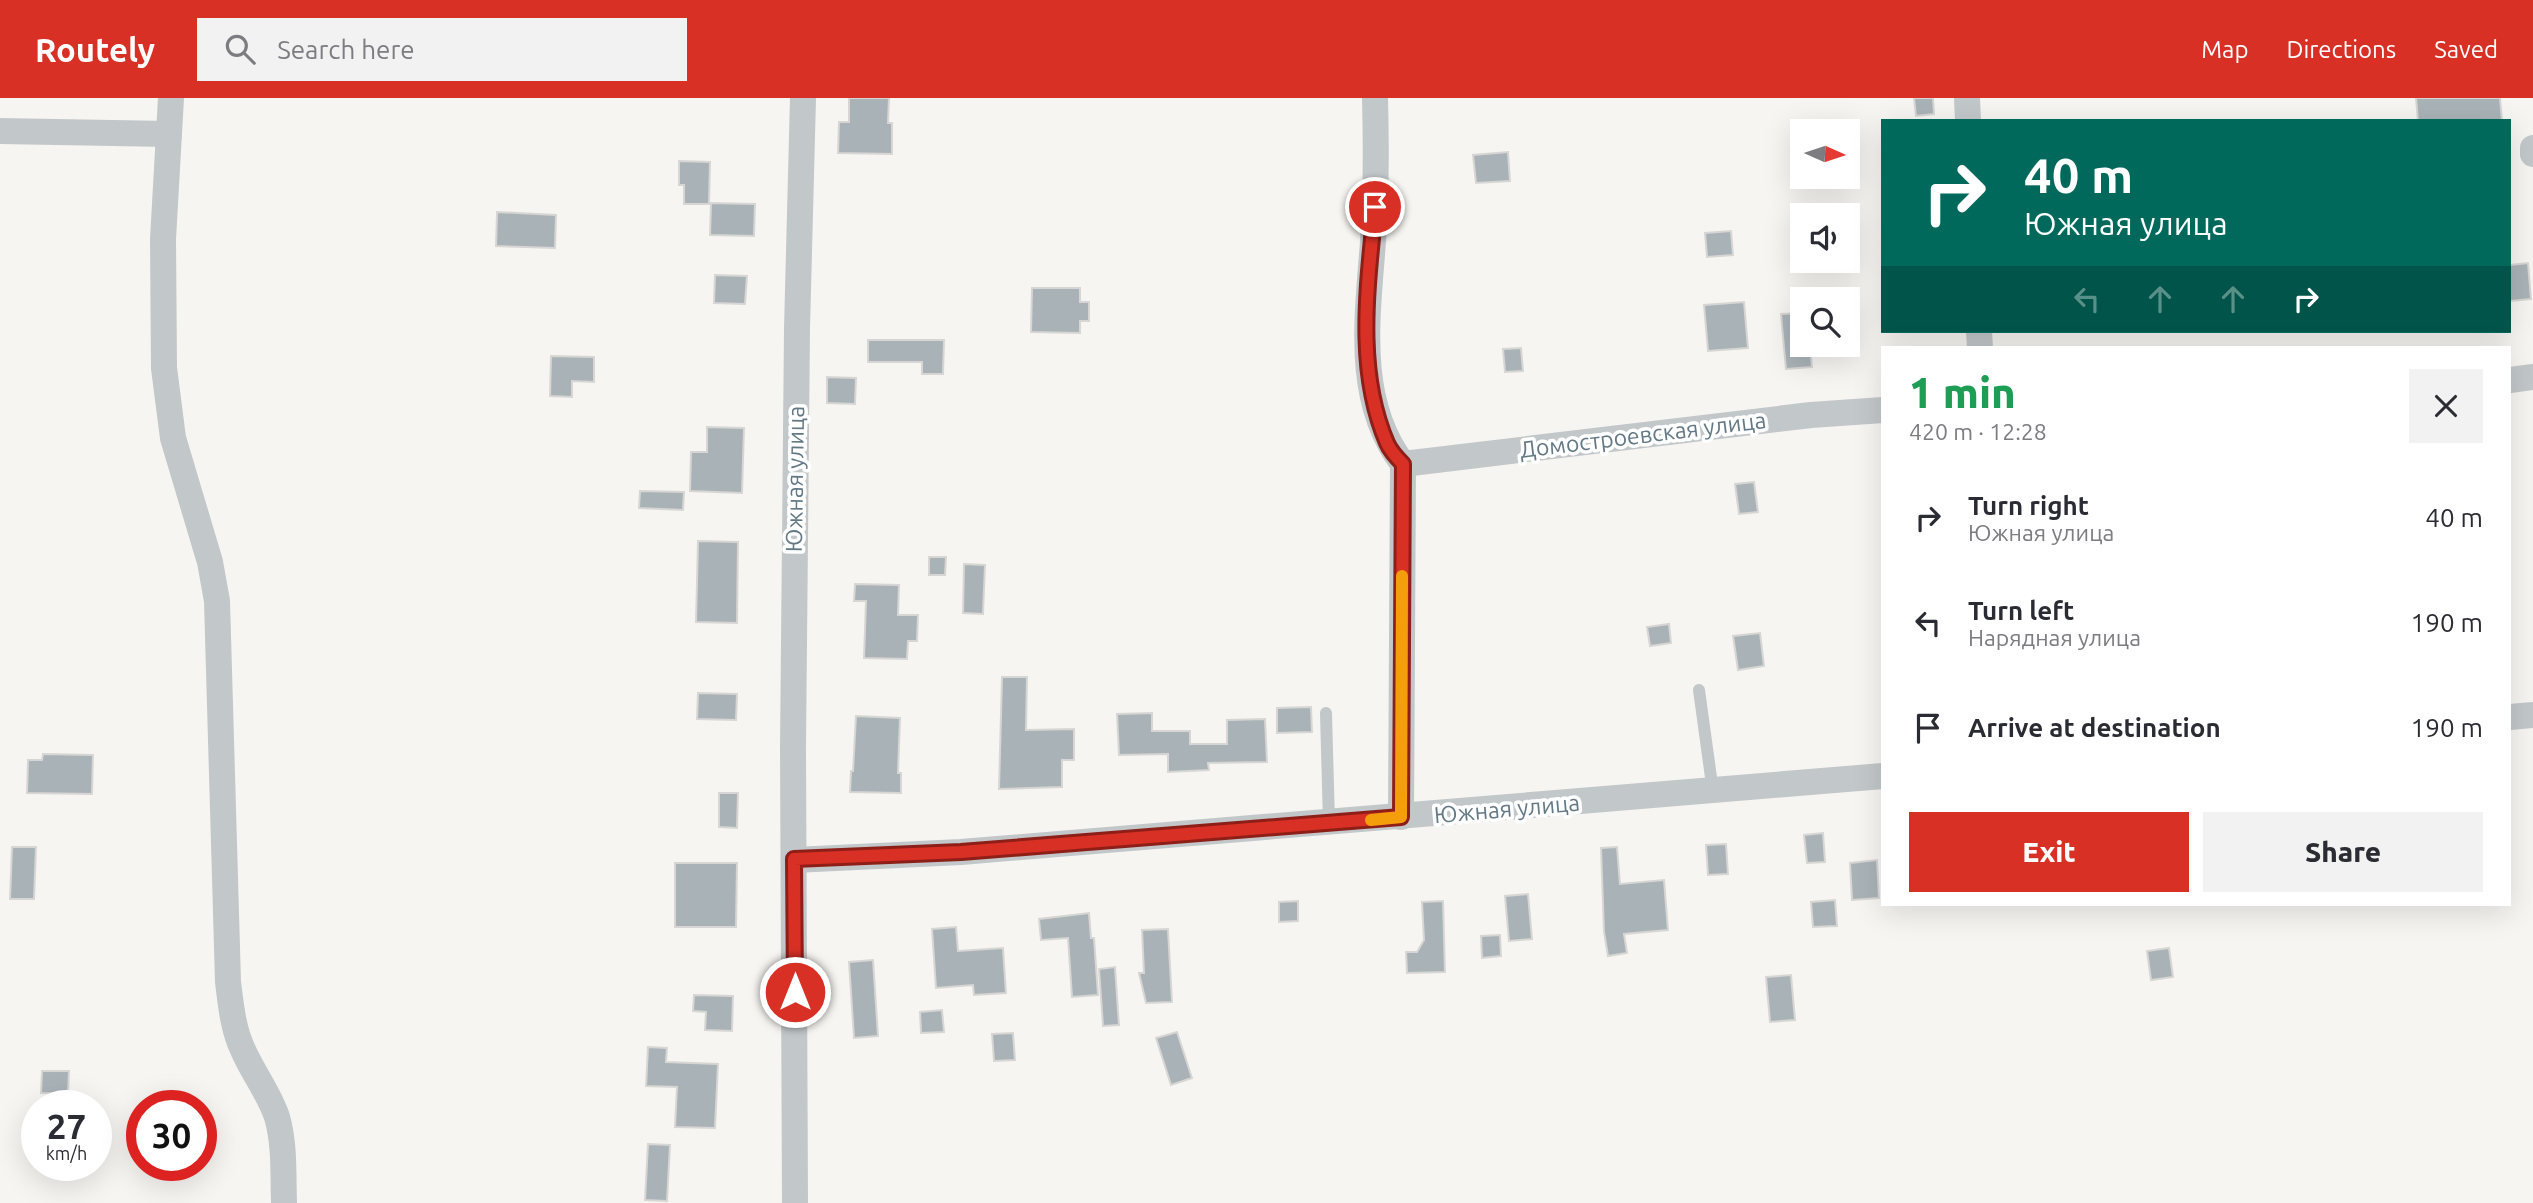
<!DOCTYPE html>
<html lang="en">
<head>
<meta charset="utf-8">
<style>
  body { margin:0; font-family:Ubuntu,sans-serif; background:#f2f2f3; color:#2b2b33; height:100vh; display:flex; flex-direction:column; font-size:26px; white-space:nowrap }
  * { box-sizing:border-box; margin:0 }
  p { font-size:23px; color:#7c7c81 }
  .icon { flex:none; width:38px; height:38px; fill:none; stroke:currentColor; stroke-width:2; stroke-linecap:round; stroke-linejoin:round }
  .map { position:relative; flex:1; overflow:hidden }
  .sheet { position:absolute; left:1881px; top:248px; width:630px; height:560px; display:flex; flex-direction:column; background:#fff; border-radius:0px; box-shadow:0 7px 28px #0002 }
  .sheet>* { flex:none }
  .top-card { position:absolute; left:1881px; top:21px; width:630px; height:214px; border-radius:0px; box-shadow:0 7px 28px #0002; background:#00695c; color:#fff; overflow:hidden }
  .needle { width:46px; rotate:93deg }
  .fabs { position:absolute; left:1790px; top:21px; display:grid; gap:14px }
  .fabs a { display:grid; place-items:center; width:70px; height:70px; border-radius:0px; background:#fff; box-shadow:0 7px 28px #0002; font-size:35px }
  .speed { position:absolute; left:21px; top:992px; display:flex; gap:14px; font-size:35px; font-weight:700; text-align:center }
  .speed>* { display:grid; place-content:center; width:91px; height:91px; border-radius:50%; background:#fff; box-shadow:0 7px 28px #0002; line-height:1 }
  .speed small { font-size:18px; font-weight:400 }
  .speed .limit { border:10px solid #d22; background:#fff; color:#111 }
  .pin { position:absolute; display:grid; place-items:center; width:60px; height:60px; color:#fff; margin:-30px; border:4px solid #fff; border-radius:50%; box-shadow:0 2px 7px #0007 }
  .me { position:absolute; width:77px; margin:-38px; rotate:0deg; stroke-linejoin:round; filter:drop-shadow(0 0 5px #0008) }
  .turn { display:flex; align-items:center; gap:24px; height:147px; padding:0 28px; font-size:32px }
  .turn .icon { width:91px; height:91px; stroke-width:2.5 }
  .turn b { display:block; font-size:49px; line-height:60px }
  .lanes { display:flex; align-items:center; height:66px; padding:0 28px; background:#0003; justify-content:center; gap:35px; direction:ltr }
  .lanes .off { opacity:.35 }
  .round { display:grid; place-items:center; flex:none; width:74px; height:74px; border-radius:0px; background:#f2f2f3 }
  .headline { display:flex; align-items:center; justify-content:space-between; height:119px; padding:0 28px }
  h1 { font-size:42px; font-weight:800; line-height:52px; color:#1e9e55 }
  .cta { display:flex; gap:14px; margin-top:auto; padding:14px 28px }
  .cta a { flex:1; height:80px; border-radius:0px; background:#d93025; color:#fff; font-size:28px; font-weight:800; line-height:80px; text-align:center }
  .cta a+a { background:#f2f2f3; color:#2b2b33 }
  ul { padding:0; list-style:none }
  li { display:flex; align-items:center; gap:21px; height:105px; padding:0 28px }
  li div { flex:1 }
  li b { display:block; font-size:26px }
  li em { font-style:normal }
  header { display:flex; align-items:center; gap:42px; box-sizing:border-box; height:98px; padding:0 35px; background:#d93025; color:#fff }
  header strong { font-size:33px }
  nav { display:flex; gap:38px; margin-inline-start:auto; font-size:24px }
  .search { width:490px; height:63px; background:#f2f2f3; display:flex; align-items:center; gap:18px; box-sizing:border-box; padding:0 24px; border-radius:0px; color:#7c7c81; font-size:26px }
  .map>svg:first-child { display:block }
  .building { fill:#a9b3b7; stroke:#d7d6d4; stroke-width:2 }
  .lines { fill:none; stroke-linecap:round; stroke-linejoin:round }
  .service { stroke:#c2c7ca; stroke-width:12 }
  .minor { stroke:#c2c7ca; stroke-width:26 }
  .route-casing { stroke:#8d1f18; stroke-width:18 }
  .route { stroke:#d93025; stroke-width:12 }
  .slow { stroke:#f59e0b; stroke-width:12 }
  .labels { text-anchor:middle; stroke-width:7; stroke-linejoin:round; paint-order:stroke }
  .street-label { font-size:23px; fill:#627885; stroke:#fff }
</style>
</head>
<body>
<header>
<strong>Routely</strong>
<div class="search"><svg class="icon" aria-label="search" viewBox="0 0 24 24"><circle cx="10" cy="10" r="6"/><path d="M15 15l6 6"/></svg>Search here</div>
<nav><a>Map</a><a>Directions</a><a>Saved</a></nav>
</header>
<div class="map">
<svg width="2533" height="1105" viewBox="0 0 2533 1105">
  <rect width="100%" height="100%" fill="#f6f5f1"/>
  <g class="building">
    <polygon points="849,0 889,0 888,25 892,25 892,56 838,55 839,24 849,24"/>
    <polygon points="1914,0 1933,0 1934,16 1916,18"/>
    <polygon points="2416,0 2500,0 2502,23 2418,23"/>
    <polygon points="1508,54 1510,83 1476,85 1473,57"/>
    <polygon points="679,63 710,64 709,106 684,106 684,87 679,87"/>
    <polygon points="711,105 755,106 754,138 710,137"/>
    <polygon points="497,114 556,117 555,150 496,148"/>
    <polygon points="1731,133 1733,157 1707,159 1705,135"/>
    <polygon points="2528,165 2531,201 2510,203 2510,167"/>
    <polygon points="715,177 747,178 745,206 714,205"/>
    <polygon points="1032,190 1080,190 1080,204 1089,204 1089,223 1080,223 1080,235 1031,234"/>
    <polygon points="1744,204 1748,250 1708,253 1704,207"/>
    <polygon points="1802,215 1802,247 1810,247 1812,269 1786,271 1781,216"/>
    <polygon points="868,242 944,242 943,276 922,276 922,264 868,264"/>
    <polygon points="1521,250 1523,273 1505,274 1503,251"/>
    <polygon points="551,258 594,259 594,284 572,283 572,299 550,298"/>
    <polygon points="827,279 856,280 855,306 827,305"/>
    <polygon points="707,329 744,330 742,395 690,393 691,354 707,354"/>
    <polygon points="1754,384 1758,414 1739,416 1735,386"/>
    <polygon points="640,393 684,394 683,412 639,410"/>
    <polygon points="698,443 738,444 737,525 696,524"/>
    <polygon points="929,459 946,459 945,477 929,477"/>
    <polygon points="964,466 985,467 983,516 963,515"/>
    <polygon points="855,486 899,487 898,517 918,517 917,543 908,543 907,561 864,560 866,503 854,503"/>
    <polygon points="1669,526 1671,545 1650,548 1647,529"/>
    <polygon points="1760,535 1764,568 1738,572 1733,538"/>
    <polygon points="1002,579 1027,579 1026,632 1074,631 1074,662 1062,662 1062,689 999,691"/>
    <polygon points="698,595 737,596 736,622 697,621"/>
    <polygon points="1311,609 1312,634 1277,635 1277,610"/>
    <polygon points="1152,615 1152,633 1190,633 1190,646 1227,646 1227,622 1265,621 1267,664 1208,665 1209,672 1168,674 1168,656 1119,657 1117,616"/>
    <polygon points="856,618 900,620 898,675 901,675 901,695 850,694 851,673 853,673"/>
    <polygon points="43,656 93,657 92,696 27,695 28,662 42,662"/>
    <polygon points="719,695 738,695 737,730 719,729"/>
    <polygon points="1823,735 1825,764 1807,765 1804,737"/>
    <polygon points="1726,746 1728,776 1708,777 1706,747"/>
    <polygon points="12,749 36,749 34,801 10,801"/>
    <polygon points="1617,749 1620,786 1664,782 1668,832 1624,836 1627,855 1608,858 1604,834 1601,750"/>
    <polygon points="1877,762 1879,800 1852,802 1850,765"/>
    <polygon points="675,765 737,765 736,829 675,829"/>
    <polygon points="1528,796 1532,841 1509,843 1505,798"/>
    <polygon points="1835,802 1837,828 1813,829 1811,804"/>
    <polygon points="1298,803 1298,823 1279,824 1279,804"/>
    <polygon points="1443,803 1445,874 1407,875 1406,854 1417,854 1424,842 1422,804"/>
    <polygon points="1089,815 1091,840 1094,840 1098,897 1072,899 1068,840 1041,842 1039,821"/>
    <polygon points="956,829 958,853 1003,850 1006,895 974,897 973,887 936,890 932,831"/>
    <polygon points="1168,831 1172,904 1146,905 1139,875 1144,875 1142,832"/>
    <polygon points="1500,837 1501,858 1482,860 1481,838"/>
    <polygon points="2169,850 2173,879 2151,882 2147,853"/>
    <polygon points="873,862 878,938 854,940 849,864"/>
    <polygon points="1115,869 1119,927 1103,928 1099,871"/>
    <polygon points="1791,877 1795,922 1770,924 1766,879"/>
    <polygon points="694,897 733,898 732,933 705,932 706,914 693,913"/>
    <polygon points="942,912 944,934 921,935 920,914"/>
    <polygon points="1177,934 1192,980 1171,987 1156,940"/>
    <polygon points="1013,935 1015,962 994,963 992,936"/>
    <polygon points="648,949 667,950 666,964 718,966 715,1030 675,1029 677,989 646,988"/>
    <polygon points="42,973 69,973 68,996 41,995"/>
    <polygon points="648,1046 670,1047 667,1103 645,1102"/>
  </g>
  <g class="lines">
    <g class="service">
      <polyline points="1699,592 1713,694"/>
      <polyline points="1326,615 1329,725"/>
    </g>
    <g class="minor">
      <path d="M 171,0 L 163,141 L 164,270 L 173,340 L 210,464 L 217,503 L 228,884 C 231,908 233,931 243,952 C 253,975 269,995 277,1019 C 285,1047 283,1077 284,1105"/>
      <path d="M 1375,0 C 1376,36 1376,71 1375,107 C 1373,192 1347,293 1403,366 L 1401,719"/>
      <polyline points="1967,0 1968,23"/>
      <polyline points="0,33 169,36"/>
      <polyline points="2533,50 2533,56"/>
      <polyline points="1979,233 1980,250"/>
      <polyline points="2510,282 2533,279"/>
      <polyline points="1403,366 1811,317 1883,312"/>
      <polyline points="2510,619 2533,617"/>
      <polyline points="794,762 961,754 1883,678"/>
      <polyline points="795,1105 793,650 797,231 803,0"/>
    </g>
  </g>
  <g class="lines">
    <defs>
      <path id="route" d="M 795,894 L 794,761 L 961,754 L 1401,719 L 1403,366 C 1397,360 1390,352 1387,345 C 1355,271 1368,186 1375,109"/>
    </defs>
    <use href="#route" class="route-casing"/>
    <use href="#route" class="route"/>
    <polyline class="slow" points="1371,722 1401,719 1402,478"/>
  </g>
  <g class="labels">
    <g class="street-label">
      <text transform="translate(1643 337) rotate(-7)" y="8">Домостроевская улица</text>
      <text transform="translate(795 381) rotate(-89)" y="8">Южная улица</text>
      <text transform="translate(1507 711) rotate(-5)" y="8">Южная улица</text>
    </g>
  </g>
</svg>
<div class="fabs">
<a><svg class="needle" viewBox="-14 -14 28 28"><path d="M0-13l5 13h-10z" fill="#e53935"/><path d="M0 13l5-13h-10z" fill="#7c7c81"/></svg></a>
<a><svg class="icon" aria-label="sound" viewBox="0 0 24 24"><path d="M4 9h4l5-4v14l-5-4H4zM17 9q2 3 0 6"/></svg></a>
<a><svg class="icon" aria-label="search" viewBox="0 0 24 24"><circle cx="10" cy="10" r="6"/><path d="M15 15l6 6"/></svg></a>
</div>
<div class="speed"><div>27<small>km/h</small></div><div class="limit">30</div></div>
<div class="pin" style="left:1375px;top:109px;background:#d93025"><svg class="icon" aria-label="arrive" viewBox="0 0 24 24"><path d="M6 21V4h12l-3 4 3 4H6"/></svg></div>
<svg class="me" style="left:795px;top:894px" viewBox="-20 -20 40 40"><circle r="17" fill="#d93025" stroke="#fff" stroke-width="3"/><path d="M0-11L8 9 0 5-8 9z" fill="#fff"/></svg>
<div class="top-card">
<div class="turn"><svg class="icon" aria-label="right" viewBox="0 0 24 24"><path d="M7 20v-9h11M14 6l5 5-5 5"/></svg><div><b>40 m</b>Южная улица</div></div>
<div class="lanes"><svg class="icon off" aria-label="left" viewBox="0 0 24 24"><path d="M17 20v-9H6M10 6l-5 5 5 5"/></svg><svg class="icon off" aria-label="ahead" viewBox="0 0 24 24"><path d="M12 20V5M6 11l6-6 6 6"/></svg><svg class="icon off" aria-label="ahead" viewBox="0 0 24 24"><path d="M12 20V5M6 11l6-6 6 6"/></svg><svg class="icon" aria-label="right" viewBox="0 0 24 24"><path d="M7 20v-9h11M14 6l5 5-5 5"/></svg></div>
</div>
<section class="sheet">
<div class="headline"><div><h1>1 min</h1><p>420 m · 12:28</p></div><a class="round"><svg class="icon" aria-label="close" viewBox="0 0 24 24"><path d="M6 6l12 12M18 6L6 18"/></svg></a></div>
<ul>
<li><svg class="icon" aria-label="right" viewBox="0 0 24 24"><path d="M7 20v-9h11M14 6l5 5-5 5"/></svg><div><b>Turn right</b><p>Южная улица</p></div><em>40 m</em></li>
<li><svg class="icon" aria-label="left" viewBox="0 0 24 24"><path d="M17 20v-9H6M10 6l-5 5 5 5"/></svg><div><b>Turn left</b><p>Нарядная улица</p></div><em>190 m</em></li>
<li><svg class="icon" aria-label="arrive" viewBox="0 0 24 24"><path d="M6 21V4h12l-3 4 3 4H6"/></svg><div><b>Arrive at destination</b></div><em>190 m</em></li>
</ul>
<div class="cta"><a>Exit</a><a>Share</a></div>
</section>
</div>
</body>
</html>
